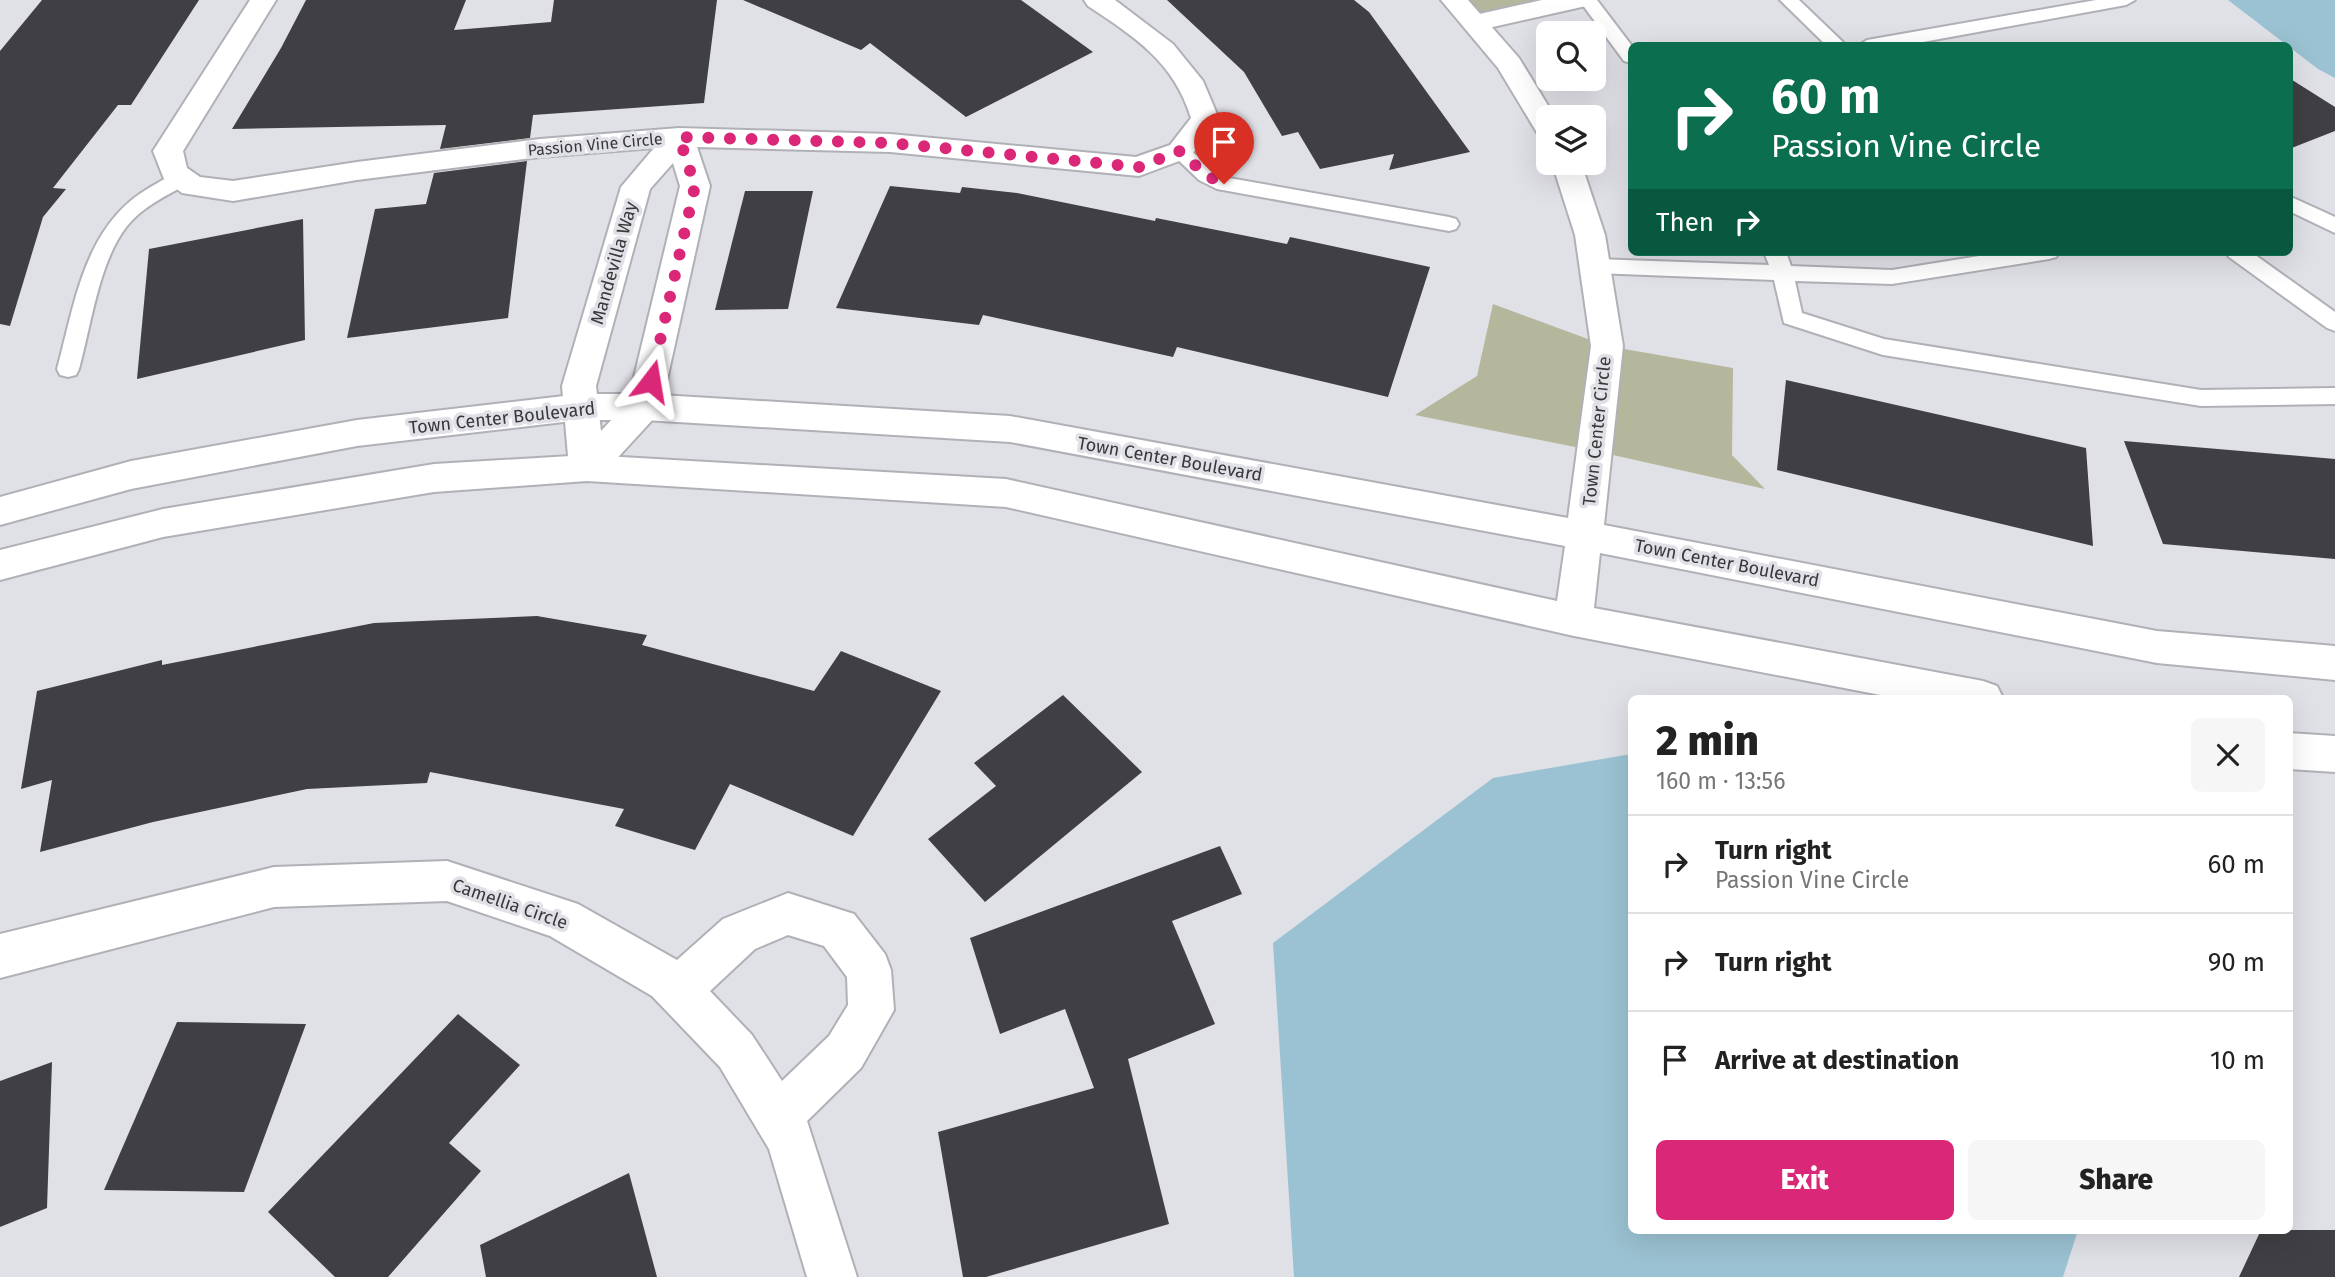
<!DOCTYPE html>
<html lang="en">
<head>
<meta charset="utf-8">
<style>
  body { margin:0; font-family:"Fira Sans",sans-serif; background:#f6f6f6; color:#222; height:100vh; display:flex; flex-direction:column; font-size:26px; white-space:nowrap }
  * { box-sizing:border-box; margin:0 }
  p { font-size:23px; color:#767676 }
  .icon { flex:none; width:38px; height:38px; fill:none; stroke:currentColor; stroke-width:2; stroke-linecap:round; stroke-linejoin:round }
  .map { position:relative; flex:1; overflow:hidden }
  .details { position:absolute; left:1628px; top:695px; width:665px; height:539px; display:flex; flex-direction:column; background:#fff; border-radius:10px; box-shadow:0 7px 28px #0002 }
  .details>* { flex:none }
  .hud { position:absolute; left:1628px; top:42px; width:665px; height:214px; border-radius:10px; box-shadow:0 7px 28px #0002; background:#0b6e4f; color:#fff; overflow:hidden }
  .controls { position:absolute; left:1536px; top:21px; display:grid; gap:14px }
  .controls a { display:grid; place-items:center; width:70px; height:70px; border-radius:10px; background:#fff; box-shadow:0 7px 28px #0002; font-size:35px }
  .pin { position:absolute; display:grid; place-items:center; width:60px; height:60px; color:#fff; margin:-72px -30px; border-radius:50% 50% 50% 0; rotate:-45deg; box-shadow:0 0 7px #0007 }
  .pin .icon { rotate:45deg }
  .me { position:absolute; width:77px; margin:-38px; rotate:14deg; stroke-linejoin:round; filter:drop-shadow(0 0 5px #0008) }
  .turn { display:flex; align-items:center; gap:24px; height:147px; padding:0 28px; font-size:32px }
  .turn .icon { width:91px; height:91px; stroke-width:2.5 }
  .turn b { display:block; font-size:49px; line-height:60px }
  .then { display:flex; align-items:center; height:66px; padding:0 28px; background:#0003; gap:14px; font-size:26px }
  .round { display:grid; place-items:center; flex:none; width:74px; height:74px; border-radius:10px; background:#f6f6f6 }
  .headline { display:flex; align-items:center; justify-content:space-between; height:119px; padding:0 28px }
  h1 { font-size:42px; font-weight:800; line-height:52px }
  .action { display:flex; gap:14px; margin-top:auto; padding:14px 28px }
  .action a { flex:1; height:80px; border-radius:10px; background:#db2777; color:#fff; font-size:28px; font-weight:800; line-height:80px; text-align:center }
  .action a+a { background:#f6f6f6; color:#222 }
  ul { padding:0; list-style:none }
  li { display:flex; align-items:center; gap:21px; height:98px; padding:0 28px; border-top:2px solid #e0e0e0 }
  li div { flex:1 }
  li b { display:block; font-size:26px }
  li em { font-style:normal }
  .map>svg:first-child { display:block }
  .green { fill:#b5b79c }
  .water { fill:#9bc2d2 }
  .building { fill:#403f44 }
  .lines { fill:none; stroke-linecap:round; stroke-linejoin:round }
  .service-casing { stroke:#b0b0b7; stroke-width:4 }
  .minor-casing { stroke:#b0b0b7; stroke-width:4 }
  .tertiary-casing { stroke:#b0b0b7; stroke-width:4 }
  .service { fill:#fff; fill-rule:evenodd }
  .minor { fill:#fff; fill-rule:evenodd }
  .tertiary { fill:#fff; fill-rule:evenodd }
  .route { stroke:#db2777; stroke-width:12; stroke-dasharray:0 21.6 }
  .labels { text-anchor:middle; stroke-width:7; stroke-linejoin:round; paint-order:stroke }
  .far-street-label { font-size:16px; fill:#38383a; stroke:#e0e0e7 }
  .street-label { font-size:18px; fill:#38383a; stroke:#e0e0e7 }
</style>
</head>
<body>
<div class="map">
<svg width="2335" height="1277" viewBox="0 0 2335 1277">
  <rect width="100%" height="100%" fill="#e0e0e7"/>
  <g class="green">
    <polygon points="1454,0 1577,0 1475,23"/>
    <polygon points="1493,304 1607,346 1733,368 1732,455 1765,489 1595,451 1415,415 1477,376"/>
  </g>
  <g class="water">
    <polygon points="2228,0 2335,0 2335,78 2318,69"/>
    <polygon points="1631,754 1631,1230 2078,1230 2063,1277 1294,1277 1273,943 1493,778"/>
  </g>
  <g class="building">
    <polygon points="42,0 199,0 131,105 118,105 53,188 66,189 43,217 10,326 0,324 0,51"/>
    <polygon points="306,0 466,0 454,30 551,22 554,0 717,0 704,103 533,115 530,138 440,149 446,125 232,129 281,48"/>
    <polygon points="743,0 1021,0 1093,52 966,117 870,43 861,50"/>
    <polygon points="1167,0 1354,0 1369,12 1470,152 1389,170 1394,154 1320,169 1298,132 1282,136 1244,72"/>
    <polygon points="2289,78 2335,107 2335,131 2289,149"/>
    <polygon points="527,161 508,318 347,338 375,209 426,204 434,173"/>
    <polygon points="890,186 960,193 962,187 1017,193 1155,221 1156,218 1287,244 1290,237 1430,267 1388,397 1177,347 1173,357 983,315 979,325 836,308"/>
    <polygon points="745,191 813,191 788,309 715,310"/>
    <polygon points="303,219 305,340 137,379 149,249"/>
    <polygon points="1786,380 2086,448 2093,546 1777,470"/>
    <polygon points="2124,441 2335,459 2335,559 2163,544"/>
    <polygon points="537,616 647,635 642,645 814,691 841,651 941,691 853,836 730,784 695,850 615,826 624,809 430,772 427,783 307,789 153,822 40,852 52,780 21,789 37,691 162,660 162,665 374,623"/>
    <polygon points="1063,695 1142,772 985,902 928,839 996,786 974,763"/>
    <polygon points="1220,846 1242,894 1172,921 1215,1024 1128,1059 1169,1224 986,1277 963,1277 938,1132 1094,1088 1065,1009 1000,1034 970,938"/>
    <polygon points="458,1014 520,1065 449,1143 481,1171 388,1277 335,1277 268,1212"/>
    <polygon points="177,1022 306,1024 244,1192 104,1190"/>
    <polygon points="52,1062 47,1208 0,1227 0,1081"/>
    <polygon points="629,1173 657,1277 486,1277 480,1245"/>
    <polygon points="2261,1230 2335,1230 2335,1277 2239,1277"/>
  </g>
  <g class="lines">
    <defs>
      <g id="service">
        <polygon points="1579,0 1597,0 1632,46 1631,63 1624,61"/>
        <polygon points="1780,0 1799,0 1847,46 1827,46"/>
        <polygon points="2096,0 2135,0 2126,5 1901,46 1858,46 1867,40"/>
        <polygon points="1180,145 1187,147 1213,170 1229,178 1449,217 1456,219 1459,224 1456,229 1449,231 1217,189 1199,180 1173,155 1170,151 1173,147"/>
        <path d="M 182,172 L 189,173 L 192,178 L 189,183 C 168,195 143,206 127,226 C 99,261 91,326 79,369 L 76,375 L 68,377 L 60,375 L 57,369 C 75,303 84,226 149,188 C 159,182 170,175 182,172 Z"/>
        <polygon points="2289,196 2335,217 2335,233 2289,211"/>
        <polygon points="1764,252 1786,252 1791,266 1892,270 2004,252 2060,252 2056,257 2049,259 1892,284 1795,281 1802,313 1884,339 2201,390 2335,388 2335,404 2201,406 1883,355 1784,323 1774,280 1595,273 1587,271 1584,266 1587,261 1595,259 1769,265"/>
        <polygon points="2225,252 2251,252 2335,312 2335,331 2327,328 2229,257"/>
      </g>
      <g id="minor">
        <path d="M 250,0 L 276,0 L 183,151 L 187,168 L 200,177 L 233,181 L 357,162 L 540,139 L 679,128 L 890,134 L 1136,157 L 1170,145 L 1191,118 C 1174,62 1135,37 1088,6 L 1084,0 L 1115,0 L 1173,44 L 1203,81 L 1219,119 L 1190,157 L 1139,176 L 890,152 L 697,147 L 710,186 L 661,407 L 656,416 L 599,478 L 587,481 L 575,478 L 569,468 L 562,386 L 621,187 L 654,148 L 540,157 L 357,180 L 233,201 L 182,193 L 164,179 L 153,151 ZM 673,163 L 680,186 L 628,402 L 601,431 L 596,386 L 650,189 Z"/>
        <polygon points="1542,0 1590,0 1586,6 1475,31 1466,29 1462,23 1466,17"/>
        <path d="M 447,861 L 578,904 L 677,960 L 723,919 L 788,893 L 854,914 L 885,954 L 891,970 L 894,1010 L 861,1068 L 807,1121 L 857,1277 L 807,1277 L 769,1149 L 720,1067 L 652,996 L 550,936 L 447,901 L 274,907 L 0,978 L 0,934 L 274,867 ZM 788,935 L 824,946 L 847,977 L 848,1005 L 829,1036 L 782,1081 L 752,1035 L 710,991 L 755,949 Z"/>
      </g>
      <g id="tertiary">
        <polygon points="1441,0 1468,0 1519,58 1555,117 1549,117 1549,139 1539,136 1498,68"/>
        <polygon points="1552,163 1581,163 1605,235 1623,346 1604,525 2157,631 2335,646 2335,680 2157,663 1600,553 1594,608 1983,681 1997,686 2003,698 1896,698 1574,636 1006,507 587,481 434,492 163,537 0,580 0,550 163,509 434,464 587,455 1006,479 1557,601 1565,546 1010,442 644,420 581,420 357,446 131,489 0,525 0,497 131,461 357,420 581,394 644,394 1010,416 1568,518 1591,346 1575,235"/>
        <polygon points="2289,733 2335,736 2335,772 2289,769"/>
      </g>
    </defs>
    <use href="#service" class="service-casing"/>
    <use href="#minor" class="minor-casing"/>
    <use href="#tertiary" class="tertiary-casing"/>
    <use href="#service" class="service"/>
    <use href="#minor" class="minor"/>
    <use href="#tertiary" class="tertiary"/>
  </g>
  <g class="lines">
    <polyline class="route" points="651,381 695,186 679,137 890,143 1139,167 1180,151 1206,175 1224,184"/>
  </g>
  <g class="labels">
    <g class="far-street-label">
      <text transform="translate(595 144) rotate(-5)" y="6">Passion Vine Circle</text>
    </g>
    <g class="street-label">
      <text transform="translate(614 263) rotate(-74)" y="6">Mandevilla Way</text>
      <text transform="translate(502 418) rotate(-6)" y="6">Town Center Boulevard</text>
      <text transform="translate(1597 431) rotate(-84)" y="6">Town Center Circle</text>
      <text transform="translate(1170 459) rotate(10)" y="6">Town Center Boulevard</text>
      <text transform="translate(1727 563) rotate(11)" y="6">Town Center Boulevard</text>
      <text transform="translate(510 904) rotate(19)" y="6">Camellia Circle</text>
    </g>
  </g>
</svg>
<div class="controls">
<a><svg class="icon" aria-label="search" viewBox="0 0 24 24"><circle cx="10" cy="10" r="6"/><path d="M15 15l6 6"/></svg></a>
<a><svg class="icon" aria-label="layers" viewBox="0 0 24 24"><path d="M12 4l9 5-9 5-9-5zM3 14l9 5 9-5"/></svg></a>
</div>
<div class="pin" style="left:1224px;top:184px;background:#d93025"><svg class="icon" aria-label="arrive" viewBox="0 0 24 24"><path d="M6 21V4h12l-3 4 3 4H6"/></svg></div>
<svg class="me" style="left:651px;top:381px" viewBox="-20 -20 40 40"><path d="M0-17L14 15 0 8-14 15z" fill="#db2777" stroke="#fff" stroke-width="4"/></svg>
<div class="hud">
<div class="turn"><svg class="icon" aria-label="right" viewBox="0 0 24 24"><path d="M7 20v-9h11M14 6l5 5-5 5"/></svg><div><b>60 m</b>Passion Vine Circle</div></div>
<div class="then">Then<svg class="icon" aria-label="right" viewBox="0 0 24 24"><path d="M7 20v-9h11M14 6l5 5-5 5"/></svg></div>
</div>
<section class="details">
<div class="headline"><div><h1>2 min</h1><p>160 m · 13:56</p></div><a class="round"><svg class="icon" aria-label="close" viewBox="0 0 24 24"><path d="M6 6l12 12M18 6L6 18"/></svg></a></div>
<ul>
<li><svg class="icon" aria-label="right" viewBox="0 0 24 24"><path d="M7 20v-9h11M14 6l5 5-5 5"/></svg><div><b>Turn right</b><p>Passion Vine Circle</p></div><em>60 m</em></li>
<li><svg class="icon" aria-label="right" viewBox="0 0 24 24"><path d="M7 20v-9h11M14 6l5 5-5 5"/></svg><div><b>Turn right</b></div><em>90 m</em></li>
<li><svg class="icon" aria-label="arrive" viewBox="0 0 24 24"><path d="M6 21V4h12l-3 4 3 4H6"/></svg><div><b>Arrive at destination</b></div><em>10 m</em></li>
</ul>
<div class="action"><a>Exit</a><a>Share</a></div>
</section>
</div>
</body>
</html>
